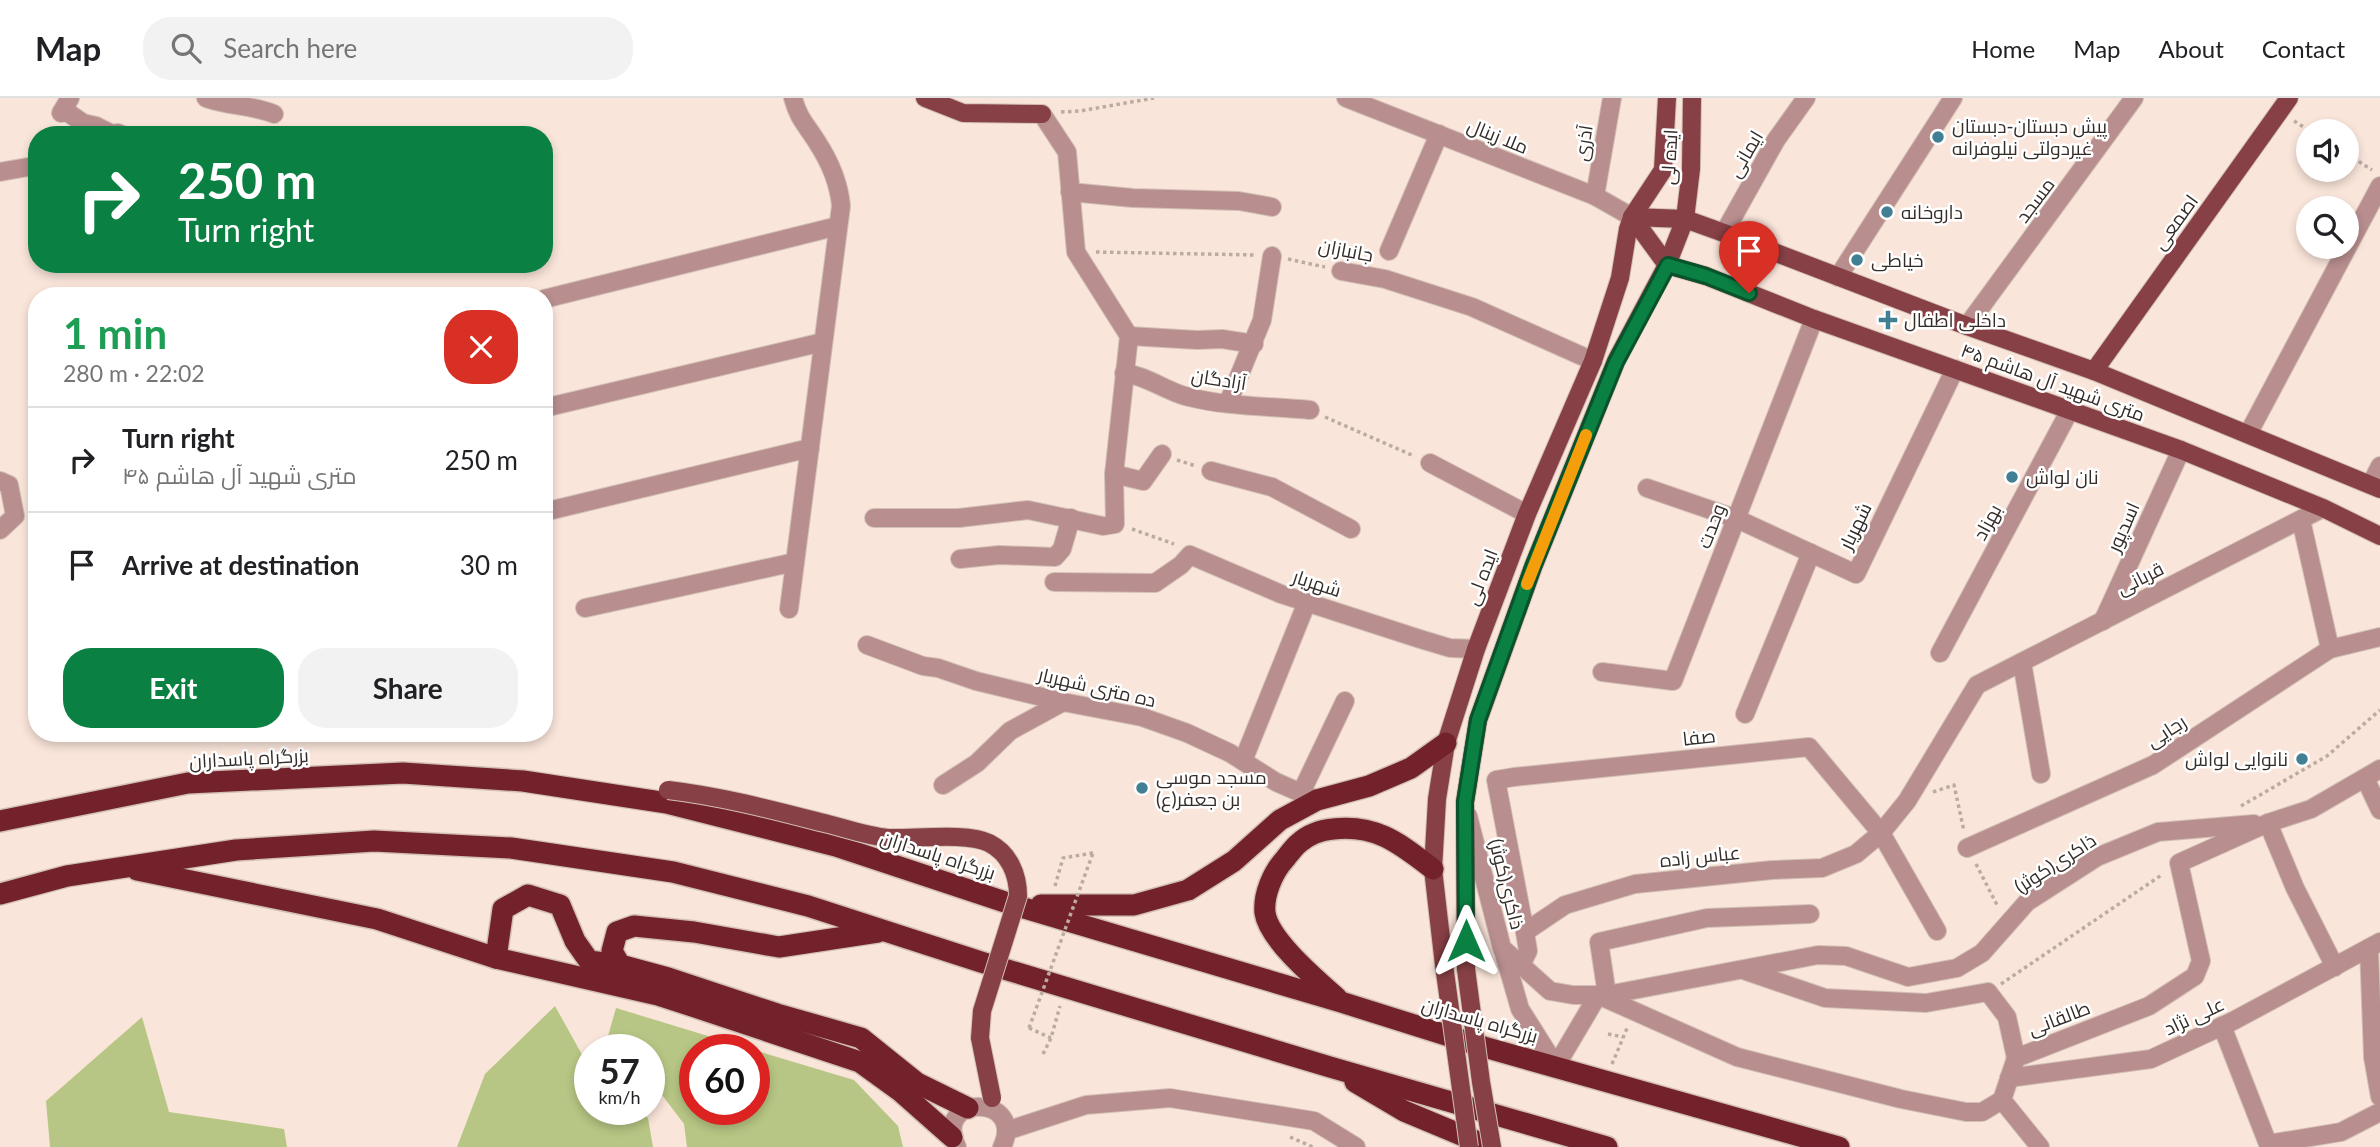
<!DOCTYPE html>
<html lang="en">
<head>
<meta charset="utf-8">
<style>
  body { margin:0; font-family:Lato,Cairo,sans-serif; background:#f2f2f2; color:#202124; height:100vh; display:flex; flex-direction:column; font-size:26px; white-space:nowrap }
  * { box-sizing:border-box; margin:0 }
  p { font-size:23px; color:#757577 }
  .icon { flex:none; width:38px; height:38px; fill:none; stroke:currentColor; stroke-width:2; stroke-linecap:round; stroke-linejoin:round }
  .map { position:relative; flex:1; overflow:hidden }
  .sheet { position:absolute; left:28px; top:189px; width:525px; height:455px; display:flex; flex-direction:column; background:#fff; border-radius:28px; box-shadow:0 4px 10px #0003 }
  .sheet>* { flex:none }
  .guide { position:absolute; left:28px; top:28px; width:525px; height:147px; border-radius:28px; box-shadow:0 4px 10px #0003; background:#0b8043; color:#fff; overflow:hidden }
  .controls { position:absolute; left:2296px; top:21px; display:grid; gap:14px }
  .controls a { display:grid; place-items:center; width:63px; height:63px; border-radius:50%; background:#fff; box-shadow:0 4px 10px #0003; font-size:35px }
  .speed { position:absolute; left:574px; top:936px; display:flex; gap:14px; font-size:35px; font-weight:700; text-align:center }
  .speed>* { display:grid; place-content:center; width:91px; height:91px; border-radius:50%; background:#fff; box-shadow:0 4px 10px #0003; line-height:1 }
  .speed small { font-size:18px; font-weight:400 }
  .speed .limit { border:10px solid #d22; background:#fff; color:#111 }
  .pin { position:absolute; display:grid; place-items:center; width:60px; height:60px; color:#fff; margin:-72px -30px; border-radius:50% 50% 50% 0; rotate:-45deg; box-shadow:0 0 7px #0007 }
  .pin .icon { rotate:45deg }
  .me { position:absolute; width:77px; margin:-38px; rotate:0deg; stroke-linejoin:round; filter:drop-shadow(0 0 5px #0008) }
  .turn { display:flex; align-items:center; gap:24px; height:147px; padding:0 35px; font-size:32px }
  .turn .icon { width:91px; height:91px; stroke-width:2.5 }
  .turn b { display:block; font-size:49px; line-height:60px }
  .round { display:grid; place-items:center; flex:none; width:74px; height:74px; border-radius:28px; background:#f2f2f2 }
  .headline { display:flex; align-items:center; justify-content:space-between; height:119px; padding:0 35px }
  h1 { font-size:42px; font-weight:700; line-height:52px; color:#1e9e55 }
  .primary-button { display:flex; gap:14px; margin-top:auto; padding:14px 35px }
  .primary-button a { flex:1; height:80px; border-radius:28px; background:#0b8043; color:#fff; font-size:28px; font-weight:700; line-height:80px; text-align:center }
  .primary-button a+a { background:#f2f2f2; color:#202124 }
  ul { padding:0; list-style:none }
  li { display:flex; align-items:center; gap:21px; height:105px; padding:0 35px; border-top:2px solid #e0e0e0 }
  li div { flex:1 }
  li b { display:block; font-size:26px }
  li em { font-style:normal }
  header { display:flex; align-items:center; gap:42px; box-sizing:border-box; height:98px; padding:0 35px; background:#fff; border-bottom:2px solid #e0e0e0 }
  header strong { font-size:33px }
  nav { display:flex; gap:38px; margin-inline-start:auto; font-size:24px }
  .search { width:490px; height:63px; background:#f2f2f2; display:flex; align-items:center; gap:18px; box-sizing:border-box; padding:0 24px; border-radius:28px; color:#757577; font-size:26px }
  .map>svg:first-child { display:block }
  .green { fill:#b7c684 }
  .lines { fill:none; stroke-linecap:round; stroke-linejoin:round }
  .minor-casing { stroke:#d2c0b6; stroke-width:20 }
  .major-casing { stroke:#d2c0b6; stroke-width:20 }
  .highway-casing { stroke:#d2c0b6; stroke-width:24 }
  .path { stroke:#bbaba2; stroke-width:3.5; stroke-dasharray:3.5 3.5; stroke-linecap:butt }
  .minor { stroke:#b88e8f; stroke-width:18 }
  .major { stroke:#874045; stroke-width:18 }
  .highway { stroke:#73222c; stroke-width:21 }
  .major-bridge-casing { stroke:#d2c0b6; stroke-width:20; stroke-linecap:butt }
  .path-bridge { stroke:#bbaba2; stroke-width:3.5; stroke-dasharray:3.5 3.5; stroke-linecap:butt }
  .major-bridge { stroke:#874045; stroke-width:18 }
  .route-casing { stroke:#07532c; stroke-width:18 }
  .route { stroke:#0b8043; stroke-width:12 }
  .slow { stroke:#f59e0b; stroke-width:12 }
  .poi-dot { fill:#418094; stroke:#fff; stroke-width:2.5 }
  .labels { text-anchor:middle; stroke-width:5; stroke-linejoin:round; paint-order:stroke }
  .poi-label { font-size:19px; fill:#342c28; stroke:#fff; text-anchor:start }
  .street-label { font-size:19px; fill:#342c28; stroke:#fff }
</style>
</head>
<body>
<header>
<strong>Map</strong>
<div class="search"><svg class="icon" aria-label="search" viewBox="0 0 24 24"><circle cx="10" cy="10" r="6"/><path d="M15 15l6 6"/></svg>Search here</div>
<nav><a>Home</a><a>Map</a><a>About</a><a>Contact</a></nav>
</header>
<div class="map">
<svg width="2380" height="1049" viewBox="0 0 2380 1049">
  <rect width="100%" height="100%" fill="#fae5da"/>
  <g class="green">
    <polygon points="555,908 590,971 590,1012 638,1012 648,1020 653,1049 457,1049 485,976"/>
    <polygon points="616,910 754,952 695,952 695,1012 754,1012 754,952 854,982 898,1028 903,1049 687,1049 684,1026 656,989 649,985 649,952 604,952"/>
    <polygon points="142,919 169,1014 284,1031 287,1049 50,1049 46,1003"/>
  </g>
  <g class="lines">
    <defs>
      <g id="minor">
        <polyline points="70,0 61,15 67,14 83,25 96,28 112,36 118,35 123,37"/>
        <path d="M 206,0 C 228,8 252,7 274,16"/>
        <polyline points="1346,0 1595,98 1632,119"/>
        <polyline points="0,74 28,69 37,71"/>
        <polyline points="1070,94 1133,100 1239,103 1272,109"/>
        <polyline points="1595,98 1612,0"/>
        <polyline points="1724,135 1776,42 1806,0"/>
        <polyline points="1389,153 1439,36"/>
        <polyline points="1341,173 1385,181 1472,209 1593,263"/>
        <polyline points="1838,179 1953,0"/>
        <polyline points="544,201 838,128"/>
        <polyline points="1967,228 2134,0"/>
        <polyline points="1129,238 1197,242 1222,241 1254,246"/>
        <path d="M 1124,275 C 1147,278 1164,292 1185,298 C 1226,309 1268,308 1310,312"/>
        <polyline points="1228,305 1262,222 1272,158"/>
        <polyline points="544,310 823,244"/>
        <polyline points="2248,336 2380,88"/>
        <polyline points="1430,365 1527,416"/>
        <polyline points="1211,373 1272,389 1351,431"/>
        <polyline points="1114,376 1143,383 1162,356"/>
        <polyline points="0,383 9,387 15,418 0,432"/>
        <polyline points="2371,386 2380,368"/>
        <polyline points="1647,390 1737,421 1856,476 1955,271"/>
        <polyline points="544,414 810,350"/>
        <polyline points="874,420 959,420 1028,412 1103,428 1115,426 1114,376 1129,238 1076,154 1067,54 1042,16"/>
        <polyline points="2301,422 2330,551"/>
        <polyline points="960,461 999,457 1055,459 1062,451 1071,420"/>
        <polyline points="1054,484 1155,485 1181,467 1190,457 1281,496 1420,541 1450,550 1476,551"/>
        <polyline points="585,510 795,464"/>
        <path d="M 789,511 L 841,108 C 839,85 830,64 817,44 C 806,26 799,22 793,0"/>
        <polyline points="2103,523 2181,352"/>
        <polyline points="867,547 923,568 938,570 976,583 1063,604 1142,619 1187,635 1230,655 1276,684 1317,702"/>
        <polyline points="1940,555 2070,312"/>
        <polyline points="2022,564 2041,676"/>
        <polyline points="1602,574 1673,583 1814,221"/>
        <polyline points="1745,616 1811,455"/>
        <polyline points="1243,663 1307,504"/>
        <polyline points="2365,680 2380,712"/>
        <polyline points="943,687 977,665 1010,633 1063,604"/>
        <polyline points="1301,695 1345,603"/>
        <polyline points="1468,718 1502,850 1550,893 1573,897 1598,897 1737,959 1901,1001 1966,1014 1982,1014 2002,1002 2016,960 2149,908 2195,878 2201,863 2179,765 2268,725 2311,711 2380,671"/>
        <polyline points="2268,725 2295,790 2335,869"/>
        <polyline points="1967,750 2153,667 2330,551 2380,539"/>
        <polyline points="1525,834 1565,807 1635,786 1772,772 1822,770 1856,756 1881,735 1937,833"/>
        <polyline points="2369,850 2373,959"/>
        <polyline points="1503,852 1520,911 1556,968 1598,897 1607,897 1818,857 1846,858 1908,879 1957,870 1982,855 2027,804 2097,759 2158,734 2254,726"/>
        <polyline points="1521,867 1528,853 1525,834 1496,682 1514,679 1809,649 1881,735 1907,703 1977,587 2323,410"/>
        <polyline points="1746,873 1825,900 1926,905 1988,894 2007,919 2016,960"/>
        <polyline points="1607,897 1599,844 1707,820 1810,816"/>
        <polyline points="2222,928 2268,1046 2341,1034 2380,1014"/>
        <polyline points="2380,960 2373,959 2380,999"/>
        <polyline points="2009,980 2151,961 2233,923 2380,844"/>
        <polyline points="2002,1002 2040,1049"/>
        <polyline points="1006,1033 1086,1007 1170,1000 1314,1023 1356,1049"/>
        <path d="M 957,1049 C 931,995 1027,996 1002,1049"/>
      </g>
      <g id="major">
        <polyline points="925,0 963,15 1042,16"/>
        <polyline points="1632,119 1685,121 1724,135 1967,228 2094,273 2380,391"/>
        <polyline points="1632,119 1667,167"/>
        <polyline points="1667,167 1706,178 1814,221 2181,352 2323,410 2380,438"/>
        <polyline points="2094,273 2289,0"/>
        <polyline points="1444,867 1433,771 1437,701 1446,645 1476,551 1527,416 1593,263 1620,180 1628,131 1632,119 1663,72 1667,0"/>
        <polyline points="1466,871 1465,704 1478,622 1533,469 1616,263 1667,167 1685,121 1691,71 1692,0"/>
      </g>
      <g id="highway">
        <polyline points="0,723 188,685 403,675 523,683 667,705 836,748 1014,807 1341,904 1484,949 1839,1049"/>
        <polyline points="137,772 377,821 496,860 658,897 692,908 860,964 900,993 952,1039"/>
        <polyline points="0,796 67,778 236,752 374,743 511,750 673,774 808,808 981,864 1330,969 1607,1049"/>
        <polyline points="1041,807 1134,807 1188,792 1234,763 1280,722 1317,702 1369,688 1411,670 1446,645"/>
        <polyline points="878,834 779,849 694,834 634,828 617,834 612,853 620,867 668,880 777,916 861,940 917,985 968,1010"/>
        <polyline points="496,860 503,811 528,797 560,807 575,843 589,863 620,867"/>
        <path d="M 1337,900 C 1317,882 1269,842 1265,815 C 1263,797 1273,774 1285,761 C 1289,756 1294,749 1299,745 C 1308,737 1321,732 1333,731 C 1377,726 1400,746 1433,771"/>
        <polyline points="1355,984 1404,1013 1490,1049"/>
      </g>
    </defs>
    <use href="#minor" class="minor-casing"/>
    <use href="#major" class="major-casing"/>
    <use href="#highway" class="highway-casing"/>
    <g class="path">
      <polyline points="1061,14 1080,13 1154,0"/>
      <polyline points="2294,23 2310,33"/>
      <polyline points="2347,56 2372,72"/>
      <polyline points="1096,154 1256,157"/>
      <polyline points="1288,161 1325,169"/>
      <polyline points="1325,319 1414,358"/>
      <polyline points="1177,362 1196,368"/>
      <polyline points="1132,431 1174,446"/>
      <polyline points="1933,694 1954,687 1964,733"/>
      <polyline points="2241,708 2327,658 2380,612"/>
      <polyline points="1976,766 1998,809"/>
      <polyline points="1055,788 1063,760 1093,755"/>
      <polyline points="2001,886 2163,776"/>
      <polyline points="1029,930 1051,940"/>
      <polyline points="1608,936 1623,939"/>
      <polyline points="1043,956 1051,940 1060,908"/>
      <polyline points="1612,966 1628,928"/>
      <polyline points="1290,1039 1313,1049"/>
    </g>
    <use href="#minor" class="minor"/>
    <use href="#major" class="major"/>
    <use href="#highway" class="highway"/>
    <defs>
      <g id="major-bridge">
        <path d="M 668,692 C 719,698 770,711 820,724 C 842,729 866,738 888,740 C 914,741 968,734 989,745 C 1009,755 1018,776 1018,798 L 982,913 L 980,940 L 992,1000"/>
        <polyline points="1444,867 1469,1049"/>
        <polyline points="1466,871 1481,984 1492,1049"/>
      </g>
    </defs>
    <use href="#major-bridge" class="major-bridge-casing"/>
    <polyline class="path-bridge" points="1029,930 1093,755"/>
    <use href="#major-bridge" class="major-bridge"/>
  </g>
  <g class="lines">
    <defs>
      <polyline id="route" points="1466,843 1465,704 1478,622 1533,469 1616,264 1668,167 1706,178 1749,195"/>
    </defs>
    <use href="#route" class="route-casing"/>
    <use href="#route" class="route"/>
    <polyline class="slow" points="1527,486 1586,337"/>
  </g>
  <g class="poi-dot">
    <circle cx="1938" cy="39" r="7"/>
    <circle cx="1887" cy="114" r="7"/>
    <circle cx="1857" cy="162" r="7"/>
    <path d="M1884.5 211.5h7v7h7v7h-7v7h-7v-7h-7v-7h7z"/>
    <circle cx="2012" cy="379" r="7"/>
    <circle cx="2302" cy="661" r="7"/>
    <circle cx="1142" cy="690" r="7"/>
  </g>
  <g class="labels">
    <g class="poi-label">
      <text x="1952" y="35">پیش دبستان-دبستان<tspan x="1952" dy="22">غیردولتی نیلوفرانه</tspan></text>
      <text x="1901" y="121">داروخانه</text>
      <text x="1871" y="169">خیاطی</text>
      <text x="1904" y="229">داخلی اطفال</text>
      <text x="2026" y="386">نان لواش</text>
      <text x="2288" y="668" text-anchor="end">نانوایی لواش</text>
      <text x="1156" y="686">مسجد موسی<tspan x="1156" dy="22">بن جعفر(ع)</tspan></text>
    </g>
    <g class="street-label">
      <text transform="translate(1498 38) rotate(22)" y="7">ملا زینال</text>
      <text transform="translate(1583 45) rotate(-81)" y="7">آذری</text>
      <text transform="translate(1745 56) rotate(-60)" y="7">ایمانی</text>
      <text transform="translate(1669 59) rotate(-87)" y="7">ایده لى</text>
      <text transform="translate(2035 102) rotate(-53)" y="7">مسجد</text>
      <text transform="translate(2175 124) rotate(-54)" y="7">اصمعی</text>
      <text transform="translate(1346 152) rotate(11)" y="7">جانبازان</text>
      <text transform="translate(1219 281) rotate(9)" y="7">آزادگان</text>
      <text transform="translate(2053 284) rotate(20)" y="7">۴۵ متری شهید آل هاشم</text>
      <text transform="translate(1987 424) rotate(-62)" y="7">بهزاد</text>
      <text transform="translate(1711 428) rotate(-69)" y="7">وحدت</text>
      <text transform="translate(1855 428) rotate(-64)" y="7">شهریار</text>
      <text transform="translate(2123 429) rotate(-66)" y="7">اسدپور</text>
      <text transform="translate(1481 479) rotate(-69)" y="7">ایده لی</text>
      <text transform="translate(2140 480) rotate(-27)" y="7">قربانی</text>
      <text transform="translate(1317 485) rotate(18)" y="7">شهریار</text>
      <text transform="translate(1097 589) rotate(13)" y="7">ده متری شهریار</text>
      <text transform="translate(2166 633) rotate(-33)" y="7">رجایی</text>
      <text transform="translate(1699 639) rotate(-6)" y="7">صفا</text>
      <text transform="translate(249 660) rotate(-3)" y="7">بزرگراه پاسداران</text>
      <text transform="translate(938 757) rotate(18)" y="7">بزرگراه پاسداران</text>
      <text transform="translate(1700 758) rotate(-6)" y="7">عباس زاده</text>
      <text transform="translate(2055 765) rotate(-33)" y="7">ذاکری(کوثر)</text>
      <text transform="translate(1507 786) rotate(76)" y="7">ذاکری(کوثر)</text>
      <text transform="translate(2194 918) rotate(-25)" y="7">علی نژاد</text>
      <text transform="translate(2059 920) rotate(-21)" y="7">طالقانی</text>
      <text transform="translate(1480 922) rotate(16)" y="7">بزرگراه پاسداران</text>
    </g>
  </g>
</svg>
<div class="controls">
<a><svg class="icon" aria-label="sound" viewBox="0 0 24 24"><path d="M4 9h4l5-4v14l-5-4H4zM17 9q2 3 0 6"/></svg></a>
<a><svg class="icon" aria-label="search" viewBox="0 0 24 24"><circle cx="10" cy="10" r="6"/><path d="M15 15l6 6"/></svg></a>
</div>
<div class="speed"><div>57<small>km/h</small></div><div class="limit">60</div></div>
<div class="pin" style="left:1749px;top:195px;background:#d93025"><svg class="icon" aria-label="arrive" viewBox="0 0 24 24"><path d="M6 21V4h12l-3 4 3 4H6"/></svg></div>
<svg class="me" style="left:1466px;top:843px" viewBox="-20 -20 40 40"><path d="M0-17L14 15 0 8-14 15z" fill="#0b8043" stroke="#fff" stroke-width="4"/></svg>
<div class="guide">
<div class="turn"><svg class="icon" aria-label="right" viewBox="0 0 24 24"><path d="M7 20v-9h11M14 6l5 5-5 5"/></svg><div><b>250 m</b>Turn right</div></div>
</div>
<section class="sheet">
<div class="headline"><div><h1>1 min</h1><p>280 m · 22:02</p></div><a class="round" style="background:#d93025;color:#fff"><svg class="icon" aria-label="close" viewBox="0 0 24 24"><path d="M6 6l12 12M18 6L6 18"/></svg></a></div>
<ul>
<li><svg class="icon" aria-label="right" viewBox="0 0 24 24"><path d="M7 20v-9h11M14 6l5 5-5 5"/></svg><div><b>Turn right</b><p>۴۵ متری شهید آل هاشم</p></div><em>250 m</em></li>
<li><svg class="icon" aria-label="arrive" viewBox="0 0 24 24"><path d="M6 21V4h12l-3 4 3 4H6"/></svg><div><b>Arrive at destination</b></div><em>30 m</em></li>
</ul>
<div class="primary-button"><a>Exit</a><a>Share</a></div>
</section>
</div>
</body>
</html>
